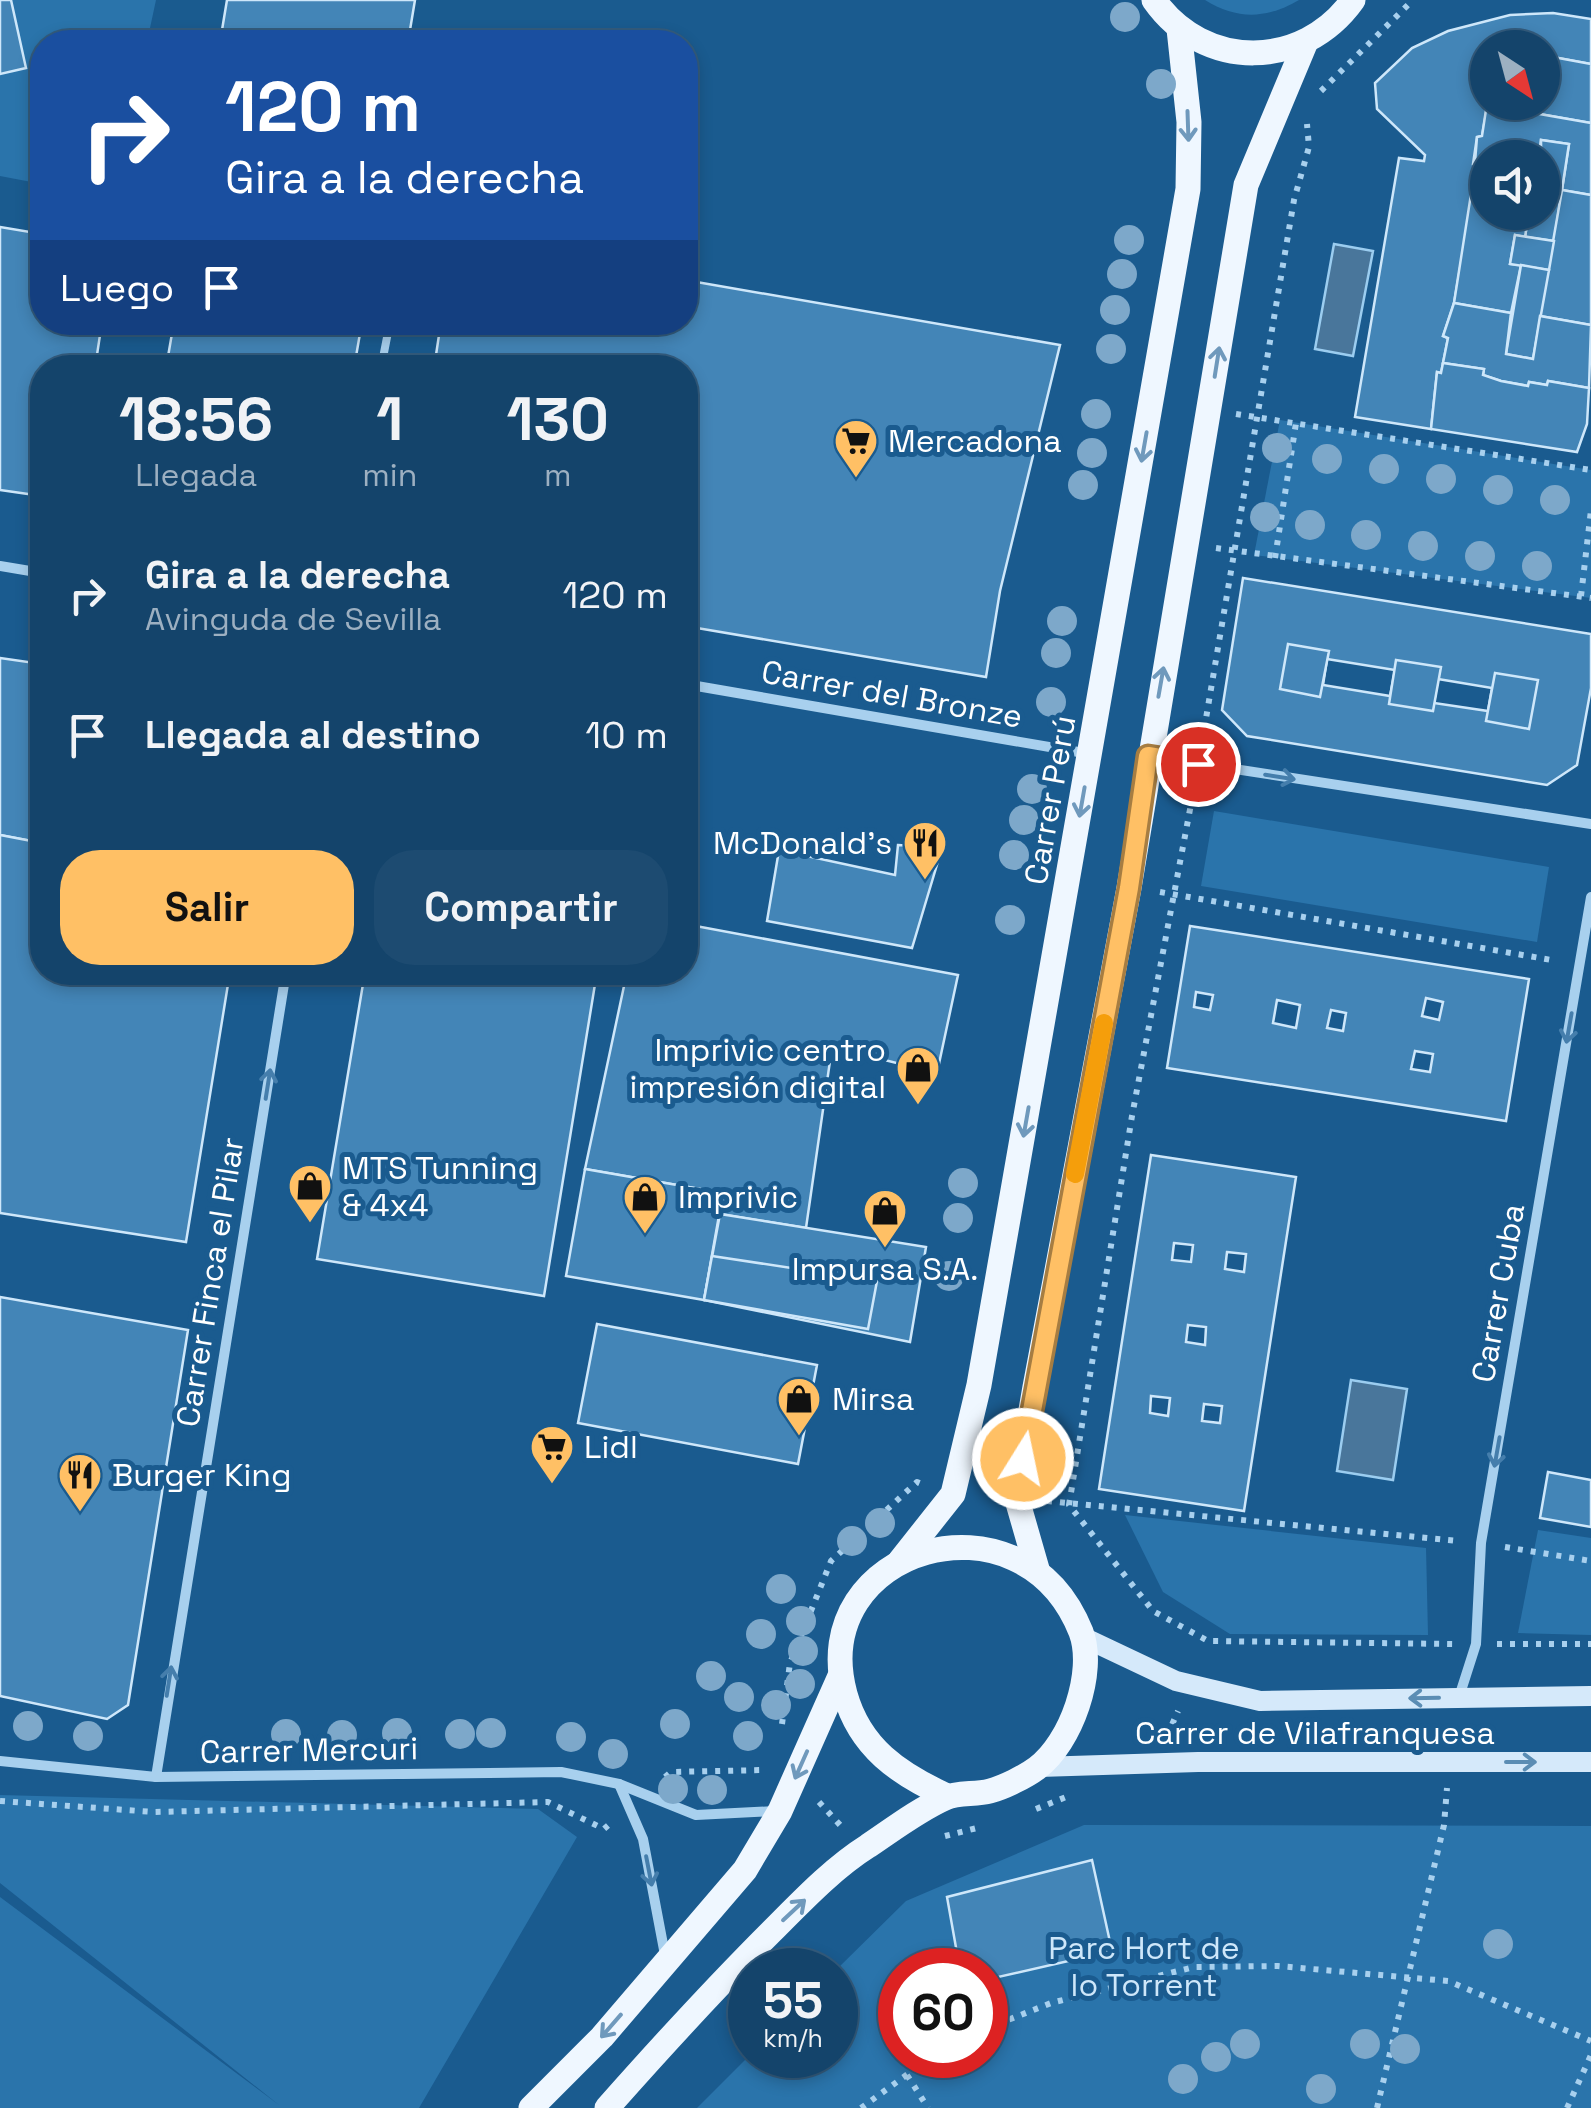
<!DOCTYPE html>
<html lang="es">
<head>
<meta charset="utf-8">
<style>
  body { margin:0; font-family:"Space Grotesk",sans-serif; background:#1d4b71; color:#f1f3f6; height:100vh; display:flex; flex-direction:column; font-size:38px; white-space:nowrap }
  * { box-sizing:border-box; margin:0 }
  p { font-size:32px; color:#9db0c1 }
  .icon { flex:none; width:55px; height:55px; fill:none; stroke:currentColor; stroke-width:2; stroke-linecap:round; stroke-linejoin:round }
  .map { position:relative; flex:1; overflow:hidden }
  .drawer { position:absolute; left:30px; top:355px; width:668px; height:630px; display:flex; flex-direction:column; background:#14446b; border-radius:40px; box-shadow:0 5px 15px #0003,0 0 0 2px #335c7e }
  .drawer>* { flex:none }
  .top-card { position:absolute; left:30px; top:30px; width:668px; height:305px; border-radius:40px; box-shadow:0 5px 15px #0003,0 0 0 2px #335c7e; background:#1a4fa0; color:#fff; overflow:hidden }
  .needle { width:65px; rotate:144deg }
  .fabs { position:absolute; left:1470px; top:30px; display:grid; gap:20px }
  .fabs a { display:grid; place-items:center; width:90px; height:90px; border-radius:50%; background:#14446b; box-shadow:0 5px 15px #0003,0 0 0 2px #335c7e; font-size:50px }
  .speed { position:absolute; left:728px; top:1948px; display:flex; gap:20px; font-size:50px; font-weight:700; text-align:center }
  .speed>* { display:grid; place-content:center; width:130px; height:130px; border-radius:50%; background:#14446b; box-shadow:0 5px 15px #0003,0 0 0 2px #335c7e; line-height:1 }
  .speed small { font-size:25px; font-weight:400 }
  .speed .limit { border:15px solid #d22; background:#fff; color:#111 }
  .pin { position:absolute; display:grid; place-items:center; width:85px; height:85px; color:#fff; margin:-42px; border:5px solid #fff; border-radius:50%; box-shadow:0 2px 10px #0007 }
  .me { position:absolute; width:110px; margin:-55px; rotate:10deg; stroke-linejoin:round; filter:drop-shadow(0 0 8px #0008) }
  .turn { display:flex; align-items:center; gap:35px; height:210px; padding:0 30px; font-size:45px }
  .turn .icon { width:130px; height:130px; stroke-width:2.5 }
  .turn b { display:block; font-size:70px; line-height:85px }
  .then { display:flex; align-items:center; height:95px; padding:0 30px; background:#0003; gap:20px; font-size:38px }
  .eta { display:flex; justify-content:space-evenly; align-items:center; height:170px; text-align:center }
  .eta b { font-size:60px; font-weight:700; line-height:70px }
  .primary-button { display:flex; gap:20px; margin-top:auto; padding:20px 30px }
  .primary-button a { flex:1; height:115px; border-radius:40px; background:#ffc065; color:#111; font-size:40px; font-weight:700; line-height:115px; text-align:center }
  .primary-button a+a { background:#1d4b71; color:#f1f3f6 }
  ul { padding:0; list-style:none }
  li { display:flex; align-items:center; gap:30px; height:140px; padding:0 30px }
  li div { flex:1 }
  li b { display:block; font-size:38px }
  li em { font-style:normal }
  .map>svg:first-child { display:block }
  .green { fill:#2a74ab; fill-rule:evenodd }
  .water { fill:#49769b; stroke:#9bcdf0; stroke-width:2.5 }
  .building { fill:#4385b7; stroke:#cee7fa; stroke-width:2.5; fill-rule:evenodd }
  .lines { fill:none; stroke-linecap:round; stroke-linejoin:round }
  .path { stroke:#a8d0ee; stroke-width:6; stroke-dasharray:5 8; stroke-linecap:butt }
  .service { stroke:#a8d0ee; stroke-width:8 }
  .minor { stroke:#a8d0ee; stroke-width:10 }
  .secondary { stroke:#d5e9fa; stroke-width:20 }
  .primary { stroke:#eff7ff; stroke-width:25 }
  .tree { fill:#7da8ca }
  .oneway { stroke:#6f99bc }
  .oneway2 { stroke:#457eac }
  .oneway3 { stroke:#5b8db4 }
  .route-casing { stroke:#a67d42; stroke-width:25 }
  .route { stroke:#ffc065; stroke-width:18 }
  .slow { stroke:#f59e0b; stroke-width:18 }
  .labels { text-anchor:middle; stroke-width:10; stroke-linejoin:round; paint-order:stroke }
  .poi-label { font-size:32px; fill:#fff; stroke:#1a5b8f; text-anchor:start }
  .street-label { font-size:32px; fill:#fff; stroke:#1a5b8f }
  .park-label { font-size:32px; fill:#cee7fa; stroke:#1a5b8f }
</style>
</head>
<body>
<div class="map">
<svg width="1591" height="2108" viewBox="0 0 1591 2108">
  <rect width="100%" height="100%" fill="#1a5b8f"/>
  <g class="green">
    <polygon points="0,0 156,0 147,42 42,42 42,184 0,176"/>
    <path d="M 1205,0 L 1299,0 C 1267,19 1237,20 1205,0 Z"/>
    <polygon points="1280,420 1591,470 1591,598 1254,555"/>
    <polygon points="1214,811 1549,867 1537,942 1201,886"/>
    <polygon points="1125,1515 1426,1548 1428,1635 1230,1634 1163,1592"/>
    <polygon points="1538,1530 1591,1538 1591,1635 1518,1633"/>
    <polygon points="0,1795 538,1809 577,1837 419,2108 0,2108 0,1897 279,2105 0,1883"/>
    <path d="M 1084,1825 L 1591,1826 L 1591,2108 L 697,2108 L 750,2055 L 835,2055 L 835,1971 L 906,1901 ZM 900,1970 L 985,1970 L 985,2055 L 900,2055 Z"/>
  </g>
  <g class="water">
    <polygon points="1334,244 1373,251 1353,356 1315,349"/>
    <polygon points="1351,1380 1407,1389 1393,1480 1337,1471"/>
  </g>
  <g class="building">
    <polygon points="0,0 11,0 26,68 0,74"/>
    <polygon points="227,0 415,0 408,42 220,42"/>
    <polygon points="1553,13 1591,19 1591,64 1542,55 1542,48 1488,48 1484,99 1488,102 1482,136 1477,137 1473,164 1478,164 1454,303 1443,336 1448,338 1441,373 1437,372 1431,429 1355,417 1399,158 1424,161 1425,155 1377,109 1375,83 1412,48 1448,31 1510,15"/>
    <polygon points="1542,55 1591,64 1591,123 1528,112 1527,117 1486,110 1488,102 1542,102"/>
    <polygon points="1486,110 1527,117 1528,112 1591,123 1591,195 1562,190 1569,144 1541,140 1538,158 1488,158 1488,177 1474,175 1477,137 1482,136"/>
    <polygon points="1541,140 1569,144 1554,241 1525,237 1529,212 1542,212"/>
    <polygon points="1474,175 1488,177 1488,212 1529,212 1525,237 1515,235 1510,264 1521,265 1511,313 1454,303"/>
    <polygon points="1562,190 1591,195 1591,325 1540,316"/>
    <polygon points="0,227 42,234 42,322 102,322 95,368 42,368 42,496 0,490"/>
    <polygon points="1515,235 1554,241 1549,270 1510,264"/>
    <polygon points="1521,265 1549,270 1533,359 1506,354"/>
    <polygon points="685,280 1060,345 1000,591 986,677 685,626 685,368 434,368 441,322 685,322"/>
    <polygon points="1454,303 1511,313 1506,354 1533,359 1540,316 1591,325 1589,388 1548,381 1547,385 1529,382 1528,386 1501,381 1483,375 1484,369 1443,363 1448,338 1443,336"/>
    <polygon points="174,322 362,322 354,368 166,368"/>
    <polygon points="1443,363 1484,369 1483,375 1501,381 1528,386 1529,382 1547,385 1548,381 1589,388 1587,424 1577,452 1431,429 1437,372 1441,373"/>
    <path d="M 1243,578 L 1591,634 L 1591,688 L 1577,765 L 1547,785 L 1247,736 L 1222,710 ZM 1327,659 L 1395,670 L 1390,696 L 1323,685 ZM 1438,679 L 1492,688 L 1488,711 L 1434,703 Z"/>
    <polygon points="1288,644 1329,651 1320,697 1280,689"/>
    <polygon points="0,658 42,664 42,843 0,835"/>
    <polygon points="1396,660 1441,667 1433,711 1389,704"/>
    <polygon points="1495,673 1538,680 1529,729 1486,721"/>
    <polygon points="0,835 42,843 42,972 230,972 186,1242 0,1213"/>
    <polygon points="898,845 942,848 912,948 767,921 779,850 895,875"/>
    <polygon points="685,924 958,975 937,1073 832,1047 806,1228 720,1214 723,1193 585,1169 627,972 685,972"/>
    <path d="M 1190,926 L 1529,979 L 1506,1121 L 1167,1068 ZM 1196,992 L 1213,995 L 1210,1010 L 1194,1007 ZM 1426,998 L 1443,1002 L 1439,1020 L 1422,1016 ZM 1277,1000 L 1300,1005 L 1296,1028 L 1273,1023 ZM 1331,1010 L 1346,1013 L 1343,1031 L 1327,1028 ZM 1415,1051 L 1433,1054 L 1430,1072 L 1411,1069 Z"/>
    <polygon points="365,972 597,972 544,1296 317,1259"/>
    <path d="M 1151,1155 L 1296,1177 L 1244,1511 L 1099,1489 ZM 1174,1243 L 1193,1245 L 1191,1262 L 1172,1260 ZM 1227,1252 L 1246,1254 L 1244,1272 L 1225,1269 ZM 1188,1325 L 1206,1327 L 1205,1345 L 1186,1342 ZM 1151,1396 L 1170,1398 L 1168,1416 L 1150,1413 ZM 1204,1404 L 1222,1406 L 1220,1423 L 1202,1421 Z"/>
    <polygon points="585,1169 723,1193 704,1300 566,1276"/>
    <polygon points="720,1214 926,1247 910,1342 704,1300"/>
    <polygon points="712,1256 877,1281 868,1329 704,1300"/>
    <polygon points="0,1297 188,1330 128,1705 107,1719 0,1696"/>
    <polygon points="597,1324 817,1365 798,1464 578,1423"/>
    <polygon points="1548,1472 1591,1480 1591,1527 1540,1518"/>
    <polygon points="1092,1860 1112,1951 985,1980 985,1970 960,1970 947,1897"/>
  </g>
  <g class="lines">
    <g class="path">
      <polyline points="1321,91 1413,0"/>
      <polyline points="1236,414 1591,470"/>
      <polyline points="1216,548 1591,598"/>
      <polyline points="1275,558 1296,423"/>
      <polyline points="1581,596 1591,510"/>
      <polyline points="1202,742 1294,200 1309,147 1307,124"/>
      <polyline points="1195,783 1132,1116 1069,1505 1153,1611 1208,1641 1455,1644"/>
      <polyline points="1160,892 1557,961"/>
      <polyline points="1047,1501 1458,1541"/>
      <polyline points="1505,1547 1591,1561"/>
      <polyline points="1497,1644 1591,1644"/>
      <polyline points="782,1724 790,1663 831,1561 917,1482 922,1484"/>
      <polyline points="1167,1736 1178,1711"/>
      <polyline points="665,1777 671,1772 765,1770"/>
      <polyline points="0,1801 154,1812 548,1802 604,1829 613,1821"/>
      <polyline points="819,1802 841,1826"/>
      <polyline points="1036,1809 1066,1797"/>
      <polyline points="945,1836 981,1827"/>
      <polyline points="985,2029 1051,2003 1194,1967 1278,1966 1448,1981 1591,2041"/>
      <polyline points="907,2075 928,2108"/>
      <polyline points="861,2108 934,2055"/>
      <polyline points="1377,2108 1444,1825 1447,1788"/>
      <polyline points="1567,2108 1591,2055"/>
    </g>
    <polyline class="service" points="381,368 390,322"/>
    <g class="minor">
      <polyline points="0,566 42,573"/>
      <polyline points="685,684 1090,754"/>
      <polyline points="1150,756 1591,824"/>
      <polyline points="1459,1697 1476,1644 1481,1543 1591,897"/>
      <polyline points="0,1761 156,1777 561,1772 619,1784 696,1815 775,1811"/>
      <polyline points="156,1777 286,972"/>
      <polyline points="619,1784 643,1839 665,1955"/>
    </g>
    <g class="secondary">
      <polyline points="1083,1637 1176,1681 1260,1701 1591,1696"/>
      <polyline points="1039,1767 1198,1762 1591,1762"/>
    </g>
    <g class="primary">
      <path d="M 1154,0 C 1204,71 1303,70 1353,0"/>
      <polyline points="900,1561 953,1494 979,1385 1188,189 1189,122 1179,29"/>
      <polyline points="1037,1569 1016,1496 1035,1387 1129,888 1246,185 1305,44"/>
      <polyline points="531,2108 602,2037 745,1870 780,1811 840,1676"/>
      <path d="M 607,2108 C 661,2047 715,1988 772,1931 C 801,1902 833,1868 868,1846 C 892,1830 918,1810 945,1798 C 958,1792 975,1795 990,1791 C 1004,1787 1025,1777 1037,1768 C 1071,1743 1096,1672 1081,1632 C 1022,1483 805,1548 845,1694 C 860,1748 899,1774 947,1796"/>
    </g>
  </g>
  <g class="tree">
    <circle cx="1125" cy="17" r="15"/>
    <circle cx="1161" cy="84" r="15"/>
    <circle cx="1129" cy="240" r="15"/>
    <circle cx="1122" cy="274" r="15"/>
    <circle cx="1115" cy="310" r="15"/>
    <circle cx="1111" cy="349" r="15"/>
    <circle cx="1096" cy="414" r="15"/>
    <circle cx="1277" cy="448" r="15"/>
    <circle cx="1092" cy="453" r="15"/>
    <circle cx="1327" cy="459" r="15"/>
    <circle cx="1384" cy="469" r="15"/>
    <circle cx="1441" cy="479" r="15"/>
    <circle cx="1083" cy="485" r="15"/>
    <circle cx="1498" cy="490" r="15"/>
    <circle cx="1555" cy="500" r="15"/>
    <circle cx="1265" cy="517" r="15"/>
    <circle cx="1310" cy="525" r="15"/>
    <circle cx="1366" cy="535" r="15"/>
    <circle cx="1423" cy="546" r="15"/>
    <circle cx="1480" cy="556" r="15"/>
    <circle cx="1537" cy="566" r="15"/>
    <circle cx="1062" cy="621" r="15"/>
    <circle cx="1056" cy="653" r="15"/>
    <circle cx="1051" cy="702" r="15"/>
    <circle cx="1032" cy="789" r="15"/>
    <circle cx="1024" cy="820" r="15"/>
    <circle cx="1014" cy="855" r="15"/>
    <circle cx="1010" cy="920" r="15"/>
    <circle cx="963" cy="1183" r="15"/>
    <circle cx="958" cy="1218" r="15"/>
    <circle cx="949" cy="1276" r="15"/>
    <circle cx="880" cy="1523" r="15"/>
    <circle cx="852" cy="1541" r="15"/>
    <circle cx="781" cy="1589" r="15"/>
    <circle cx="801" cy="1621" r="15"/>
    <circle cx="761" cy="1634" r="15"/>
    <circle cx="803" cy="1651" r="15"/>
    <circle cx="711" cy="1676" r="15"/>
    <circle cx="800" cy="1684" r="15"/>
    <circle cx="739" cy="1697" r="15"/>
    <circle cx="776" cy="1705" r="15"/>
    <circle cx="675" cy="1724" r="15"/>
    <circle cx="28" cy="1726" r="15"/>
    <circle cx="397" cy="1733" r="15"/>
    <circle cx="491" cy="1733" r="15"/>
    <circle cx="286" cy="1734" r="15"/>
    <circle cx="460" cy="1734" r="15"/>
    <circle cx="342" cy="1735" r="15"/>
    <circle cx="88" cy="1736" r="15"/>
    <circle cx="748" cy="1736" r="15"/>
    <circle cx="571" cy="1737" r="15"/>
    <circle cx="613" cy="1754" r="15"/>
    <circle cx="673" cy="1789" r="15"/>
    <circle cx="712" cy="1790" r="15"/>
    <circle cx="1498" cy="1944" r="15"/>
    <circle cx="1245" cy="2044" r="15"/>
    <circle cx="1365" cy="2044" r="15"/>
    <circle cx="1405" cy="2049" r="15"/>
    <circle cx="1216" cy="2057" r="15"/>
    <circle cx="1183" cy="2079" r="15"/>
    <circle cx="1321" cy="2089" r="15"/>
  </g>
  <defs><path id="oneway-shaft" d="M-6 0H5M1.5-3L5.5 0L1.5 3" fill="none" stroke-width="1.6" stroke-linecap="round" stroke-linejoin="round" transform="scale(2.5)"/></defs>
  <g class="oneway">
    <use href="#oneway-shaft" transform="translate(1188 126) rotate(88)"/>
    <use href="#oneway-shaft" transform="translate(1217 362) rotate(-81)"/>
    <use href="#oneway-shaft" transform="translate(1144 447) rotate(100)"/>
    <use href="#oneway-shaft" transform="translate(1161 682) rotate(-80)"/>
    <use href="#oneway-shaft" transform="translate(1082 802) rotate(100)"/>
    <use href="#oneway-shaft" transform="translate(1026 1122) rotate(100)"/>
    <use href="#oneway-shaft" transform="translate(801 1765) rotate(114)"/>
    <use href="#oneway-shaft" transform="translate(794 1910) rotate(-43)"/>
    <use href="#oneway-shaft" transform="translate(611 2026) rotate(131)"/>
  </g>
  <g class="oneway2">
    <use href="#oneway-shaft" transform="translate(1280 777) rotate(9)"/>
    <use href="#oneway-shaft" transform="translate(1569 1028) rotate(100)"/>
    <use href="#oneway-shaft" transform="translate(268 1084) rotate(-81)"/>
    <use href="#oneway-shaft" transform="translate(1497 1452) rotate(100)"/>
    <use href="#oneway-shaft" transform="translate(169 1681) rotate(-81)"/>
    <use href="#oneway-shaft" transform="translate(649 1871) rotate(79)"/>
  </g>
  <g class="oneway3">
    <use href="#oneway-shaft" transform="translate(1424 1698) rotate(179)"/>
    <use href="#oneway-shaft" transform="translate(1521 1762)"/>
  </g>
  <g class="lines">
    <defs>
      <polyline id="route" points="1023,1459 1129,888 1148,756 1198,764"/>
    </defs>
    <use href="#route" class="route-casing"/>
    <use href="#route" class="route"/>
    <polyline class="slow" points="1075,1174 1104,1023"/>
  </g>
  <defs>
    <symbol id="supermarket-pin" viewBox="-11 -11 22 30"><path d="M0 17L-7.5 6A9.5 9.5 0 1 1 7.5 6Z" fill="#ffc065" stroke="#1a5b8f"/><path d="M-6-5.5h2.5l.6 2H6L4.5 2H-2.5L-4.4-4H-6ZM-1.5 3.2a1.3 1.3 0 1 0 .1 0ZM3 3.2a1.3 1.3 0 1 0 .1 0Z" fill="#111"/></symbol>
    <symbol id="restaurant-pin" viewBox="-11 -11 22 30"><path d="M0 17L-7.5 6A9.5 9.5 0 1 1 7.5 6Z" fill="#ffc065" stroke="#1a5b8f"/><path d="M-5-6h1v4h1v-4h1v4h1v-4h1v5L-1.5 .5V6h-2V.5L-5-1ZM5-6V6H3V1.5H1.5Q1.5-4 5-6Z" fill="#111"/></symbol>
    <symbol id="shop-pin" viewBox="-11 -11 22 30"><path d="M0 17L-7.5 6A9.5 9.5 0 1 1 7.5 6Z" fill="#ffc065" stroke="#1a5b8f"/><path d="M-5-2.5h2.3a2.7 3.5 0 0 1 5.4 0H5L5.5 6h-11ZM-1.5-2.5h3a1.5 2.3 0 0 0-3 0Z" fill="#111"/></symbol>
  </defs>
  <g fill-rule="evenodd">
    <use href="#supermarket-pin" x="831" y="416" width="50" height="68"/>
    <use href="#restaurant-pin" x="900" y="818" width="50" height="68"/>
    <use href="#shop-pin" x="893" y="1043" width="50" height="68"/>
    <use href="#shop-pin" x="285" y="1161" width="50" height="68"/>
    <use href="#shop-pin" x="620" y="1172" width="50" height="68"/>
    <use href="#shop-pin" x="860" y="1186" width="50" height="68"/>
    <use href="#shop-pin" x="774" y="1374" width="50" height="68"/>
    <use href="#supermarket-pin" x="527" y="1422" width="50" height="68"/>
    <use href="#restaurant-pin" x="55" y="1450" width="50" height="68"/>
  </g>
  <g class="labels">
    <g class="poi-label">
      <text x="888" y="452">Mercadona</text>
      <text x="892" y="854" text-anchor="end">McDonald's</text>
      <text x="886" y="1061" text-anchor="end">Imprivic centro<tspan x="886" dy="37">impresión digital</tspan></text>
      <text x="342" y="1179">MTS Tunning<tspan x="342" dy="37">&amp; 4x4</tspan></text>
      <text x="678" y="1208">Imprivic</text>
      <text x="885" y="1280" text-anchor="middle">Impursa S.A.</text>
      <text x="832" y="1410">Mirsa</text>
      <text x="584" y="1458">Lidl</text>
      <text x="112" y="1486">Burger King</text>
    </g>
    <g class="street-label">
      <text transform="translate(892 694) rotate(10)" y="11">Carrer del Bronze</text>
      <text transform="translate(1050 800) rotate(-80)" y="11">Carrer Perú</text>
      <text transform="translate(210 1282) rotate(-81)" y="11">Carrer Finca el Pilar</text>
      <text transform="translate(1498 1293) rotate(-80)" y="11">Carrer Cuba</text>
      <text x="1315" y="1744">Carrer de Vilafranquesa</text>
      <text transform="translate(309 1750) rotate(-1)" y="11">Carrer Mercuri</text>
    </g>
    <g class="park-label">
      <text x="1144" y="1959">Parc Hort de<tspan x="1144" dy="37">lo Torrent</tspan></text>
    </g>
  </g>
</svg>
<div class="fabs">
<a><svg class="needle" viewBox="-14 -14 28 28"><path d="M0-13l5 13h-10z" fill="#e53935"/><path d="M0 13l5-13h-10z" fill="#9db0c1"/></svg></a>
<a><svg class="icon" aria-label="sound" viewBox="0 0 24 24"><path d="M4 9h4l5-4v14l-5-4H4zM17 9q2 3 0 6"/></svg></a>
</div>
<div class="speed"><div>55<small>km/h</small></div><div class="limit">60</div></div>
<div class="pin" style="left:1198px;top:764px;background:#d93025"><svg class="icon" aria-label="arrive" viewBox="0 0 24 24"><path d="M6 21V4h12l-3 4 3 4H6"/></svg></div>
<svg class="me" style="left:1023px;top:1459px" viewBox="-20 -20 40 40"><circle r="17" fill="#ffc065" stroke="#fff" stroke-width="3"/><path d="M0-11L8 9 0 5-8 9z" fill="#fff"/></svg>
<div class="top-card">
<div class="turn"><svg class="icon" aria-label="right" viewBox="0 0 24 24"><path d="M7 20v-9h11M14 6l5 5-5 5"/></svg><div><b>120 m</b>Gira a la derecha</div></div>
<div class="then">Luego<svg class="icon" aria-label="arrive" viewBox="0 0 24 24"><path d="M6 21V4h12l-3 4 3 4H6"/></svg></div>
</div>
<section class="drawer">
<div class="eta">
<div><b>18:56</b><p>Llegada</p></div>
<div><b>1</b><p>min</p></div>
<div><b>130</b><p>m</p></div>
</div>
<ul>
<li><svg class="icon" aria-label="right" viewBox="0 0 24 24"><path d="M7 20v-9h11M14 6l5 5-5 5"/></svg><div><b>Gira a la derecha</b><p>Avinguda de Sevilla</p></div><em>120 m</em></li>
<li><svg class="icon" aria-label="arrive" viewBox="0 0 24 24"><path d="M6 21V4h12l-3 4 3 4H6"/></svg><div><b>Llegada al destino</b></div><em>10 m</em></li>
</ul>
<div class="primary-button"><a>Salir</a><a>Compartir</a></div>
</section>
</div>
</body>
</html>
